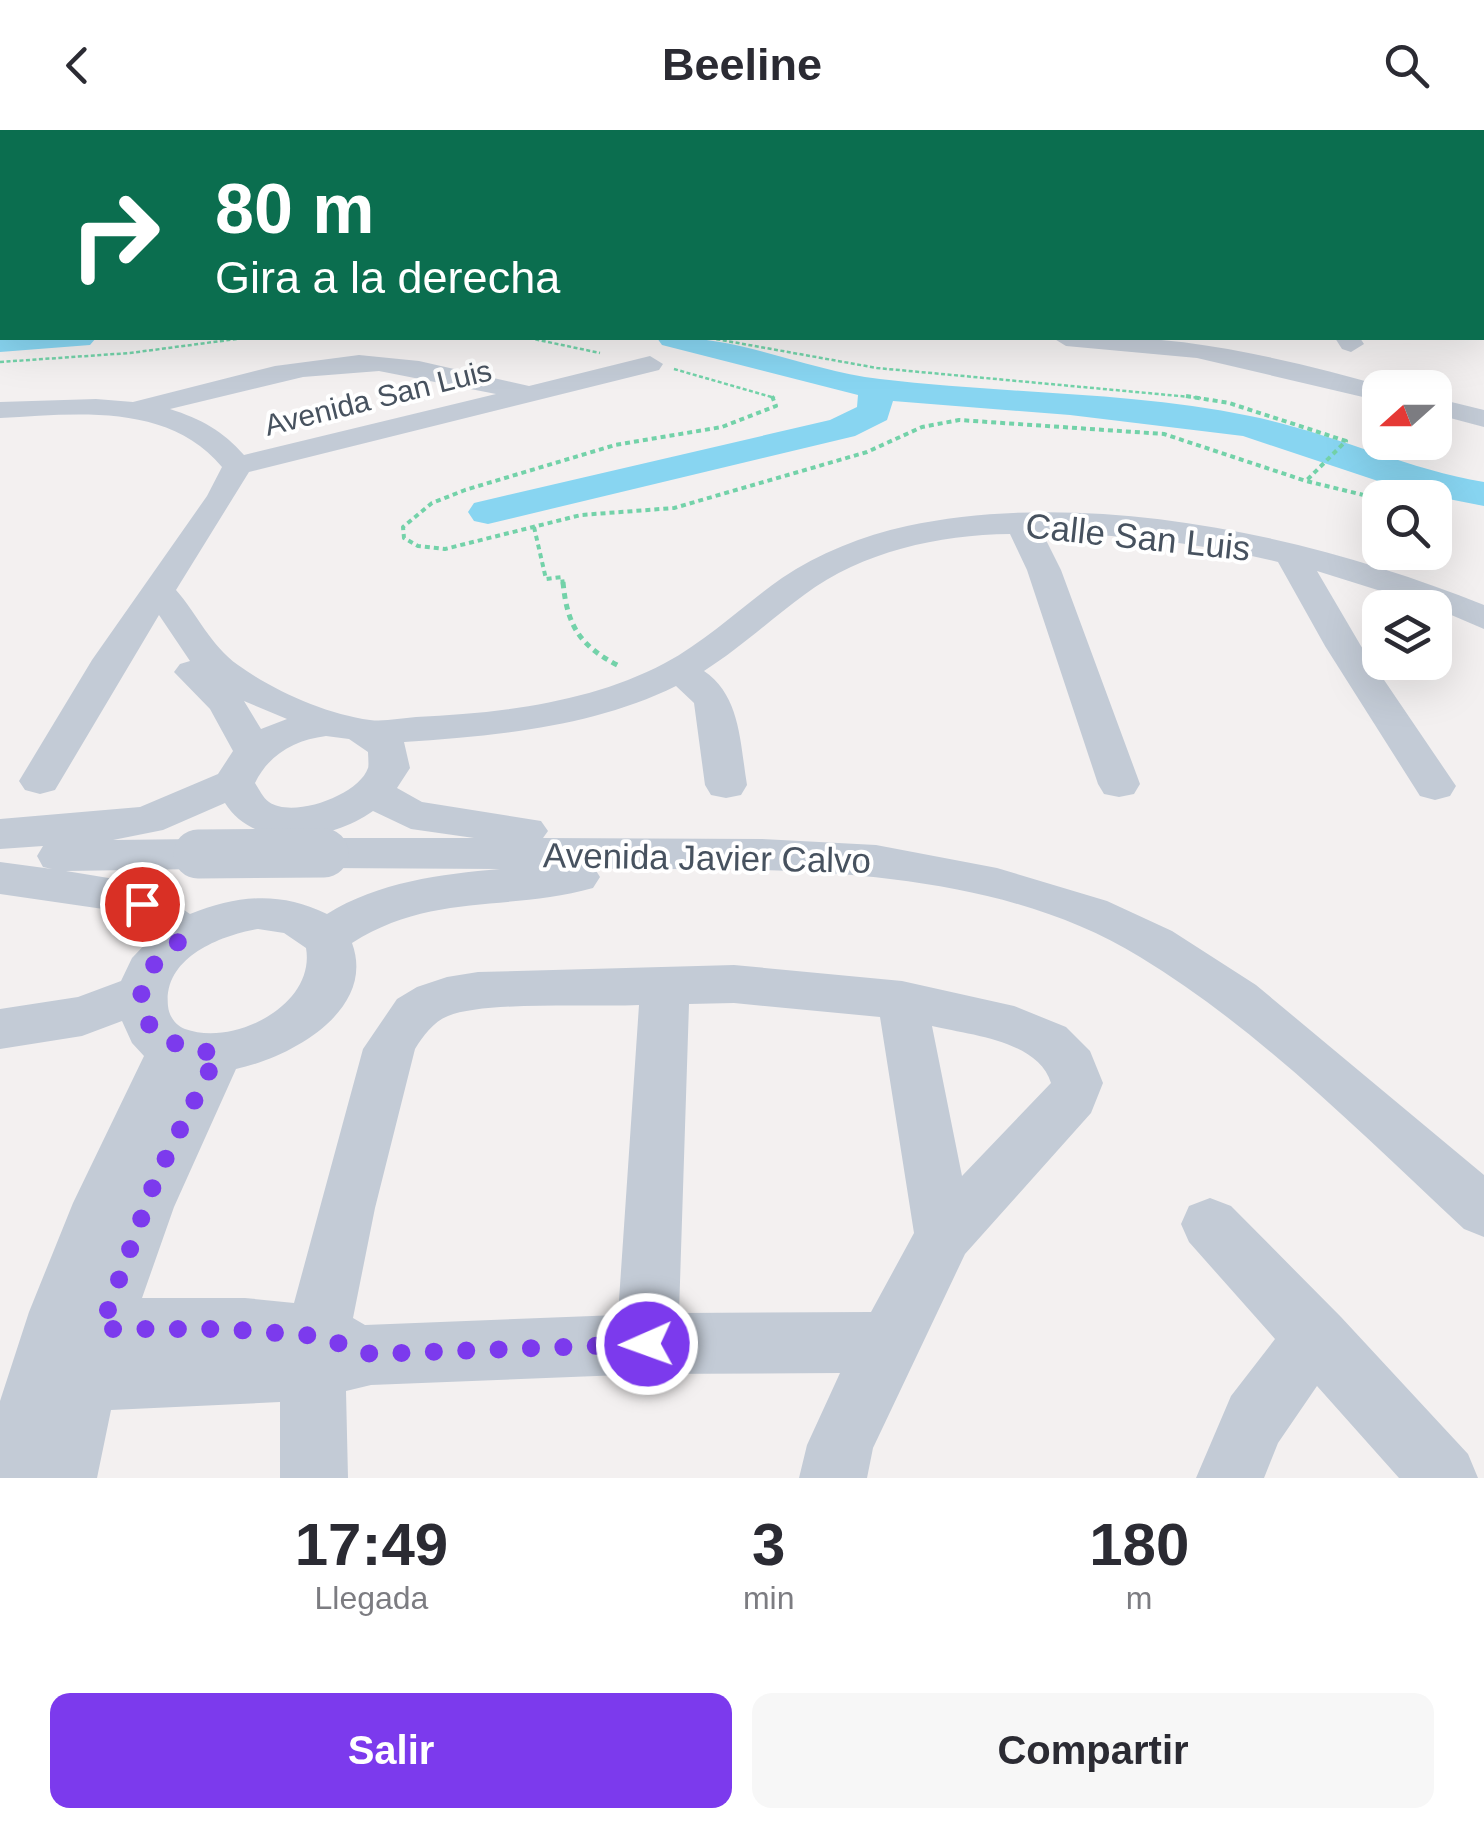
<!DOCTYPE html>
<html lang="es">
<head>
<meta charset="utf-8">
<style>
  body { margin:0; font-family:Helvetica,sans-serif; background:#f7f7f7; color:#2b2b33; height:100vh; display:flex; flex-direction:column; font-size:38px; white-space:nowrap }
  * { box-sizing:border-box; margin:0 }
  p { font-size:32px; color:#7c7c81 }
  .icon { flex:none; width:55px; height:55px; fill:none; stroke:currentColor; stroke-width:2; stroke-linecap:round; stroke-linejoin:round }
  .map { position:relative; height:1348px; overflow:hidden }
  .sheet { display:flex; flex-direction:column; background:#fff; flex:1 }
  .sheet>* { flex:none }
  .hud { position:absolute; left:0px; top:0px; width:1485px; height:210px; box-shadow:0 10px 40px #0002; background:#0b6e4f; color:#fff; overflow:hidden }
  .needle { width:65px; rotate:249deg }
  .tools { position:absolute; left:1362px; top:240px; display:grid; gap:20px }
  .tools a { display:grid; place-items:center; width:90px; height:90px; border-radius:20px; background:#fff; box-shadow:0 10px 40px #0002; font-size:50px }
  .pin { position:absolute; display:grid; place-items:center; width:85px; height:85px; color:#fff; margin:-42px; border:5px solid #fff; border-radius:50%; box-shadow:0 2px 10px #0007 }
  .me { position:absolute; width:110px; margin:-55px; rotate:268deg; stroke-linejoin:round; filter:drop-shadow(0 0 8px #0008) }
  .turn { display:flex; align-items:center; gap:35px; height:210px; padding:0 50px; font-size:45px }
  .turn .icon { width:130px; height:130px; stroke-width:2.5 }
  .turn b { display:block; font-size:70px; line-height:85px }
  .eta { display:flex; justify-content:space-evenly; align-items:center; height:170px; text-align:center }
  .eta b { font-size:60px; font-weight:700; line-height:70px }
  .button { display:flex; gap:20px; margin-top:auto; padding:20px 50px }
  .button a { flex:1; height:115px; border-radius:20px; background:#7c3aed; color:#fff; font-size:40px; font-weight:700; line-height:115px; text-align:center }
  .button a+a { background:#f7f7f7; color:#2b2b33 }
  header { display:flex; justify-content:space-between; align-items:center; height:130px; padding:0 50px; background:#fff; font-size:45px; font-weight:700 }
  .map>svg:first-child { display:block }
  .water { fill:#88d5f1 }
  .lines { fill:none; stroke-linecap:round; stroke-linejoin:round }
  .river { fill:#88d5f1; fill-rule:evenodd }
  .path-far2 { stroke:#73d2a9; stroke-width:2.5; stroke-dasharray:4 2.5; stroke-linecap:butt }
  .path-far1 { stroke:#73d2a9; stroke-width:4; stroke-dasharray:5 4; stroke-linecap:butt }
  .path { stroke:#73d2a9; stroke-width:5; stroke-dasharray:6 5; stroke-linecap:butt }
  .minor { fill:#c3cbd6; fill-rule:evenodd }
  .minor-bridge { stroke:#c3cbd6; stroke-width:49 }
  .route { stroke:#7c3aed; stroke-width:18; stroke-dasharray:0 32.4 }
  .labels { text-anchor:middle; stroke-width:8; stroke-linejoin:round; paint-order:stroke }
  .far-street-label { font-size:30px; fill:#47525f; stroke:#fff }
  .street-label { font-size:35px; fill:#47525f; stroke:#fff }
</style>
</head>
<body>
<header><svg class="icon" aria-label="back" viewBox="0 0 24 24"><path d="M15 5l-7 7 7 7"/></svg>Beeline<svg class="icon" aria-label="search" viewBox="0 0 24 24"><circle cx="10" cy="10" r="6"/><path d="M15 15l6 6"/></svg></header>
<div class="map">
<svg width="1484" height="1348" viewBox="0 0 1484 1348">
  <rect width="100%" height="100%" fill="#f3f0f0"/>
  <g class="water">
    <polygon points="1045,0 1484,0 1484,175 1482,2"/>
    <polygon points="0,204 2,208 96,208 90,215 0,222"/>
  </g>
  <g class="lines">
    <g class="river">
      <polygon points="283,0 308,0 309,2 284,2"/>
      <path d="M 657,208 C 734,203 804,240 880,249 C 1002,264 1129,261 1250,286 C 1330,302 1403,338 1484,352 L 1484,376 L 1408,361 L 1243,306 L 1070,285 L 893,271 L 887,290 L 855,306 L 488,394 L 474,391 L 468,382 L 474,373 L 830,290 L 857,277 L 858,265 L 662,215 Z"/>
    </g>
    <g class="path-far2">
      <polyline points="222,0 237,2"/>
      <polyline points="655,0 666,2"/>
      <polyline points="783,2 787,0"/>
      <polyline points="0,147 2,143"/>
      <polyline points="529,208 600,223"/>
      <polyline points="710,208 877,238 1201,268"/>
      <polyline points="0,232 130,223 244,208"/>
      <polyline points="674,239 775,268"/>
    </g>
    <g class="path-far1">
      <polyline points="772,266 776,276 722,297 615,315 465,360 432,373 403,397 404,408 418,416 445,419 581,385 674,378 867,322 922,297 959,290 1164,304 1306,351 1380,369"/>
      <polyline points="1186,266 1229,273 1346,311 1306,351"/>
      <polyline points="534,397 546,449 562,447 563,455"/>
      <polyline points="1364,419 1380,385"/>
    </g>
    <path class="path" d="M 563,452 C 567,496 580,516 619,536"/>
    <g class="minor">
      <rect x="0" y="7" width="2" height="10"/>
      <rect x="0" y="59" width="2" height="12"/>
      <path d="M 1053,208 C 1167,200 1281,227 1390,258 L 1380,258 L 1380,271 L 1197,228 L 1066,216 Z"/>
      <polygon points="1335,208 1360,208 1364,214 1351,222 1342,219"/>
      <path d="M 359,225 L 419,231 L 529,256 L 650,226 L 663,234 L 659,240 L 249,342 L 176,460 C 198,485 210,515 238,535 C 274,561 326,584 370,590 C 384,592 401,588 416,587 C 499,583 590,573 665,533 C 708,510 742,476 782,448 C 819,423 862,406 907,396 C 1090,357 1313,406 1484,475 L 1484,499 L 1435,478 L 1317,441 L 1361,516 L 1456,656 L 1450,666 L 1435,670 L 1420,666 L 1325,516 L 1278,432 C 1201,413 1121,403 1043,404 L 1061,440 L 1140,654 L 1134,664 L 1119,667 L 1104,664 L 1098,654 L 1027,440 L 1010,404 C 938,405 863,421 804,465 C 770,490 739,519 704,541 C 741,566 740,614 747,655 L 741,665 L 726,668 L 711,665 L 705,655 L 694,573 L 676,556 C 593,597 495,606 404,612 L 410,638 L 397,658 L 422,672 L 541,691 L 548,701 L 543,708 L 762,709 L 876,715 L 997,738 L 1107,771 L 1172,801 L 1256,855 L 1484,1045 L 1484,1107 L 1464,1099 C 1362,1004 1260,900 1140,827 C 986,732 770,739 595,739 L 600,747 L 593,758 C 509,782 431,762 352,813 C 377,881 289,928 236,939 L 174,1077 L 142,1168 L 245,1168 L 294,1173 L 363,919 L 397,869 L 417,857 L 447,847 L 478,842 L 734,835 L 902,851 L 1014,876 L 1066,897 L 1090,921 L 1103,953 L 1091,983 L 965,1124 L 873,1318 L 867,1348 L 799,1348 L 807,1315 L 840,1243 L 647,1244 L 371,1255 L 346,1261 L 348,1348 L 280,1348 L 280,1272 L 111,1280 L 97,1348 L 0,1348 L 0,1271 L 29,1182 L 73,1073 L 144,926 L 132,913 L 122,891 L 82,906 L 0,919 L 0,879 L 78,867 L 121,851 L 132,828 L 153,806 L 117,781 L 0,764 L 0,732 L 52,739 L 43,737 L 37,726 L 43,716 L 0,719 L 0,689 L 140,677 L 218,644 L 233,621 L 210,579 L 174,542 L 180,534 L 190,531 L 159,485 L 55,660 L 40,664 L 25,660 L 19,651 L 92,530 L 207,366 L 222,337 C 168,272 76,284 0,288 L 0,272 L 96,269 L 133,272 L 275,236 ZM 379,241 L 496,264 L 244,325 C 223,301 201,289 170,279 L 303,247 ZM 244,571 L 287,589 L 261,599 ZM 326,606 L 349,609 L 368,622 C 368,624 369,636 368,638 C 359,665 293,689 269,672 C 263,668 259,659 255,653 C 269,624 295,610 326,606 ZM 225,673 C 256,722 331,711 373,681 L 411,699 L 474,708 L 324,708 L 308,712 L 302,723 L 308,734 L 324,738 L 500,739 C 441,744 378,752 327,784 C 280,761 238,765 190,784 L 145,754 L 66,741 L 198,739 L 214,735 L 220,724 L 214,713 L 198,709 L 113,710 L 163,700 ZM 258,799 L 284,803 L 306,818 C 316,875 234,917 185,899 C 175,895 169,886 168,876 C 163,828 219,806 258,799 ZM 734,873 L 880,887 L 914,1103 L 871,1182 L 679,1183 L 689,874 ZM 639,875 L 618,1185 L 365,1195 L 353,1188 L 375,1078 L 415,919 C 423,906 433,892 448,886 C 484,871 595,877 639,875 ZM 932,896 C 969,905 1038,910 1051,953 L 962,1046 Z"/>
      <polygon points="1435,268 1484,280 1484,297 1435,284"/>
      <polygon points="1210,1068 1231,1076 1341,1187 1468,1324 1478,1348 1399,1348 1317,1256 1278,1313 1264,1348 1196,1348 1231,1266 1275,1209 1189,1112 1181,1094 1189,1076"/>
    </g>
    <polyline class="minor-bridge" points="198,724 324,723"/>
  </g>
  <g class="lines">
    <path class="route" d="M 142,774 L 186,805 C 177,814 164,822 156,832 C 115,888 165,920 218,923 L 156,1048 L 101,1199 L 226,1199 L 317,1206 L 371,1224 L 647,1214"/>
  </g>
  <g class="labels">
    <g class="far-street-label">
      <text transform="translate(378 268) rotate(-14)" y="10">Avenida San Luis</text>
    </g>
    <g class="street-label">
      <text transform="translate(1138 407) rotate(6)" y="12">Calle San Luis</text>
      <text transform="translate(707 728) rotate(1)" y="12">Avenida Javier Calvo</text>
    </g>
  </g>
</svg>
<div class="tools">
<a><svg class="needle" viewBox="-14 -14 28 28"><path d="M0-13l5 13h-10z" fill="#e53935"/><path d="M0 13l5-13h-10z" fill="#7c7c81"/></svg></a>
<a><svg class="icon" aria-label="search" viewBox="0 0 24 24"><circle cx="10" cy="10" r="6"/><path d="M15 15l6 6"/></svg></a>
<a><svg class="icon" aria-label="layers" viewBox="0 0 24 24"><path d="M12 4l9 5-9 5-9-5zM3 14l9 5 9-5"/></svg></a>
</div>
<div class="pin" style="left:142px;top:774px;background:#d93025"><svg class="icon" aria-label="arrive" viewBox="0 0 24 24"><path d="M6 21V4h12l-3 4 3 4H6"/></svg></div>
<svg class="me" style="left:647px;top:1214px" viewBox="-20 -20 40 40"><circle r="17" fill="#7c3aed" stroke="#fff" stroke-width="3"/><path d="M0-11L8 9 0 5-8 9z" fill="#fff"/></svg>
<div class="hud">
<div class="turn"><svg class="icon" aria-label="right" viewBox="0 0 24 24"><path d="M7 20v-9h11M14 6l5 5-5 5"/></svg><div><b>80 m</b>Gira a la derecha</div></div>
</div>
</div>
<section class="sheet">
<div class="eta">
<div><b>17:49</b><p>Llegada</p></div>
<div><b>3</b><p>min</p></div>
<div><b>180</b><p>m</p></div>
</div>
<div class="button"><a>Salir</a><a>Compartir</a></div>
</section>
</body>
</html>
